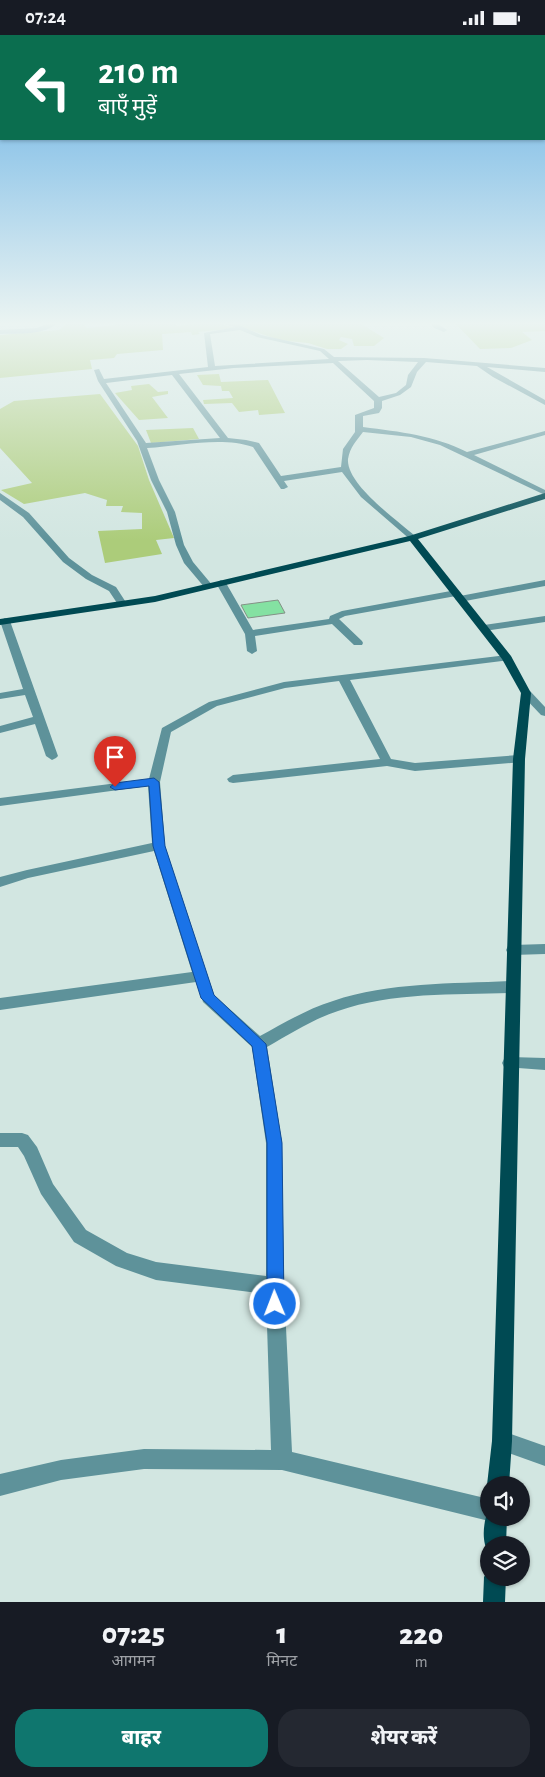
<!DOCTYPE html>
<html lang="hi">
<head>
<meta charset="utf-8">
<style>
  body { margin:0; font-family:"Alegreya Sans","Noto Sans Devanagari",sans-serif; background:#242831; color:#f1f3f6; height:100vh; display:flex; flex-direction:column; font-size:19px; white-space:nowrap }
  * { box-sizing:border-box; margin:0 }
  p { font-size:16px; color:#9ea1a6 }
  .icon { flex:none; width:28px; height:28px; fill:none; stroke:currentColor; stroke-width:2; stroke-linecap:round; stroke-linejoin:round }
  .map { position:relative; height:1567px; overflow:hidden }
  .side { display:flex; flex-direction:column; background:#171b24; flex:1 }
  .side>* { flex:none }
  .guide { position:absolute; left:0px; top:0px; width:545px; height:105px; box-shadow:0 1px 4px #0004; background:#0b6e4f; color:#fff; overflow:hidden }
  .tools { position:absolute; left:480px; top:1441px; display:grid; gap:10px }
  .tools a { display:grid; place-items:center; width:50px; height:50px; border-radius:50%; background:#171b24; box-shadow:0 1px 4px #0004; font-size:25px }
  .pin { position:absolute; display:grid; place-items:center; width:42px; height:42px; color:#fff; margin:-51px -21px; border-radius:50% 50% 50% 0; rotate:-45deg; box-shadow:0 0 5px #0007 }
  .pin .icon { rotate:45deg }
  .me { position:absolute; width:55px; margin:-28px; rotate:359deg; stroke-linejoin:round; filter:drop-shadow(0 0 4px #0008) }
  .turn { display:flex; align-items:center; gap:18px; height:105px; padding:0 15px; font-size:22px }
  .turn .icon { width:65px; height:65px; stroke-width:2.5 }
  .turn b { display:block; font-size:35px; line-height:42px }
  .eta { display:flex; justify-content:space-evenly; align-items:center; height:85px; text-align:center }
  .eta b { font-size:30px; font-weight:800; line-height:35px }
  .primary-button { display:flex; gap:10px; margin-top:auto; padding:10px 15px }
  .primary-button a { flex:1; height:58px; border-radius:20px; background:#0f766e; color:#fff; font-size:20px; font-weight:800; line-height:58px; text-align:center }
  .primary-button a+a { background:#242831; color:#f1f3f6 }
  .status { display:flex; justify-content:space-between; align-items:center; height:35px; padding:0 25px; background:#171b24; direction:ltr }
  .status svg { height:14px; fill:currentColor }
  .map>svg:first-child { display:block }
  .green { fill:#accc7a }
  .building { fill:#84e1a2; stroke:#839186 }
  .lines { fill:none; stroke-linecap:round; stroke-linejoin:round }
  .minor { fill:#5e929a; fill-rule:evenodd }
  .major { fill:#004a53; fill-rule:evenodd }
  .route { fill:#1a73e8; stroke:#114b97 }
</style>
</head>
<body>
<div class="status"><b>07:24</b><svg viewBox="0 0 49 12"><path d="M0 12V9h3v3zM5 12V6h3v6zM10 12V3h3v9zM15 12V0h3v12zM26 1h20v11H26zM47 4h2v5h-2z"/></svg></div>
<div class="map">
<svg width="545" height="1567" viewBox="0 0 545 1567">
  <rect width="100%" height="100%" fill="#d2e6e1"/>
  <g class="green">
    <polygon points="114,287 174,287 177,291 214,287 235,293 198,297 200,299 192,300 191,297 162,299 163,315 117,319 114,323 90,325 92,334 0,343 0,300 59,295 66,289 83,288 87,293 116,290"/>
    <polygon points="228,287 358,287 384,303 374,311 354,311 352,304 341,302 339,305 348,309 341,314 327,314 308,308 279,305"/>
    <polygon points="454,287 545,287 545,296 522,297 532,305 511,313 480,314"/>
    <polygon points="219,339 221,347 268,345 285,378 259,380 258,375 239,377 232,368 204,369 203,365 233,363 229,356 222,356 221,351 203,350 197,340"/>
    <polygon points="149,349 158,357 168,356 168,359 152,362 168,383 139,385 115,358 132,355 131,351"/>
    <polygon points="100,359 138,411 149,445 174,503 156,505 162,519 105,528 98,496 142,494 142,478 121,477 123,471 106,471 107,465 85,458 24,469 1,455 32,448 0,413 0,374 14,366"/>
    <polygon points="193,393 199,404 151,408 146,395"/>
  </g>
  <polygon class="building" points="278,565 285,578 248,583 241,570"/>
  <g class="lines">
    <g class="minor">
      <path d="M 52,287 L 59,287 C 44,301 19,298 0,299 L 0,295 L 37,293 Z"/>
      <path d="M 218,287 L 239,290 L 261,300 L 324,314 L 334,322 L 424,323 L 545,333 L 545,337 L 487,332 L 545,365 L 545,370 L 493,342 L 477,331 L 426,327 L 417,337 L 411,352 L 400,360 L 382,366 L 382,373 L 379,378 L 363,381 L 363,392 C 401,397 433,400 467,417 L 545,396 L 545,400 L 474,420 L 545,455 L 545,460 L 440,410 L 411,402 L 363,397 C 357,405 350,412 348,424 C 346,449 397,485 415,501 L 416,503 L 412,506 L 361,462 L 342,437 L 284,446 L 288,452 L 284,454 L 281,454 L 253,412 C 222,401 180,411 147,413 L 159,445 L 175,477 L 184,510 L 193,527 L 213,551 L 208,554 L 205,553 L 184,528 L 176,510 L 167,477 L 151,445 L 137,406 L 98,346 L 94,335 L 99,334 L 104,344 L 208,332 L 204,298 L 235,292 ZM 240,295 L 257,302 L 320,316 L 329,324 L 215,331 L 210,299 ZM 367,325 L 418,327 L 408,340 L 406,350 L 396,358 L 379,362 L 338,326 ZM 333,328 L 374,366 L 374,373 L 355,380 L 355,397 L 343,414 L 341,432 L 281,441 L 259,408 L 246,405 L 228,403 L 179,339 L 234,333 ZM 172,340 L 220,403 L 146,408 L 106,348 Z"/>
      <polygon points="429,287 435,287 447,295 444,297 434,293"/>
      <polygon points="0,458 29,478 69,523 92,540 116,552 127,569 125,571 119,571 109,556 86,544 63,527 23,482 0,465"/>
      <polygon points="221,545 226,548 253,595 329,584 330,581 342,576 456,555 461,558 456,561 345,581 339,584 362,606 363,608 362,610 354,610 332,589 255,601 257,616 252,619 247,616 245,599 216,548"/>
      <polygon points="545,545 545,551 460,567 455,564 460,561"/>
      <polygon points="545,581 545,587 484,596 479,593 484,590"/>
      <polygon points="5,583 10,586 58,721 56,723 52,725 46,721 35,689 0,698 0,691 33,682 25,660 0,664 0,658 23,654 0,586"/>
      <path d="M 507,620 L 512,623 L 511,625 L 350,645 L 391,724 L 415,728 L 519,720 L 523,721 L 525,724 L 523,727 L 415,736 L 387,731 L 233,748 L 229,747 L 227,744 L 233,740 L 380,724 L 339,646 L 285,653 L 217,671 L 171,697 L 160,747 L 165,811 L 214,960 L 260,1001 C 284,988 307,974 333,966 C 390,947 453,949 512,946 L 517,948 L 519,952 L 517,956 L 512,958 C 455,960 393,957 338,976 C 313,984 290,999 267,1012 L 282,1108 L 284,1251 L 292,1417 L 489,1464 L 489,1482 L 497,1483 L 489,1486 L 282,1435 L 144,1434 L 61,1445 L 0,1461 L 0,1439 L 61,1425 L 144,1414 L 271,1415 L 266,1259 L 156,1245 L 116,1231 L 74,1207 L 41,1159 L 24,1121 L 18,1112 L 0,1112 L 0,1098 L 22,1098 L 28,1100 L 37,1112 L 53,1149 L 86,1195 L 127,1218 L 156,1227 L 266,1241 L 266,1108 L 252,1012 L 203,967 L 196,947 L 0,975 L 0,963 L 192,937 L 154,816 L 28,843 L 0,852 L 0,842 L 27,835 L 152,808 L 148,751 L 0,771 L 0,763 L 149,744 L 162,693 L 209,667 L 284,647 Z"/>
      <polygon points="526,655 530,656 545,672 545,681 541,680 522,660 521,658"/>
      <polygon points="545,909 545,919 513,920 508,919 506,915 508,911 513,910"/>
      <polygon points="510,1022 545,1023 545,1035 504,1032 502,1028 504,1024"/>
      <polygon points="502,1396 545,1411 545,1431 495,1413 492,1406 495,1399"/>
    </g>
    <g class="major">
      <polygon points="545,458 545,464 418,504 511,621 531,658 525,724 512,1406 509,1450 489,1450 489,1453 487,1450 492,1406 513,724 521,658 502,624 410,506 155,567 0,590 0,584 155,561 409,501"/>
      <path d="M 489,1474 L 489,1482 L 507,1482 L 506,1510 L 489,1510 L 489,1518 C 481,1508 483,1486 489,1474 Z"/>
      <polygon points="489,1533 489,1542 506,1542 505,1567 483,1567 484,1542"/>
    </g>
  </g>
  <linearGradient id="sky" x2="0" y2="1"><stop stop-color="#61aee4"/><stop offset="0.57" stop-color="#ebf4f2"/><stop offset="1" stop-color="#ebf4f2" stop-opacity="0"/></linearGradient>
  <rect width="545" height="506" fill="url(#sky)"/>
  <polygon class="route" points="154,743 159,747 165,811 214,960 266,1009 282,1108 284,1269 281,1275 275,1278 269,1275 267,1269 267,1108 252,1011 201,963 153,811 149,751 115,755 110,752 115,748"/>
</svg>
<div class="tools">
<a><svg class="icon" aria-label="sound" viewBox="0 0 24 24"><path d="M4 9h4l5-4v14l-5-4H4zM17 9q2 3 0 6"/></svg></a>
<a><svg class="icon" aria-label="layers" viewBox="0 0 24 24"><path d="M12 4l9 5-9 5-9-5zM3 14l9 5 9-5"/></svg></a>
</div>
<div class="pin" style="left:115px;top:752px;background:#d93025"><svg class="icon" aria-label="arrive" viewBox="0 0 24 24"><path d="M6 21V4h12l-3 4 3 4H6"/></svg></div>
<svg class="me" style="left:275px;top:1269px" viewBox="-20 -20 40 40"><circle r="17" fill="#1a73e8" stroke="#fff" stroke-width="3"/><path d="M0-11L8 9 0 5-8 9z" fill="#fff"/></svg>
<div class="guide">
<div class="turn"><svg class="icon" aria-label="left" viewBox="0 0 24 24"><path d="M17 20v-9H6M10 6l-5 5 5 5"/></svg><div><b>210 m</b>बाएँ मुड़ें</div></div>
</div>
</div>
<section class="side">
<div class="eta">
<div><b>07:25</b><p>आगमन</p></div>
<div><b>1</b><p>मिनट</p></div>
<div><b>220</b><p>m</p></div>
</div>
<div class="primary-button"><a>बाहर</a><a>शेयर करें</a></div>
</section>
</body>
</html>
